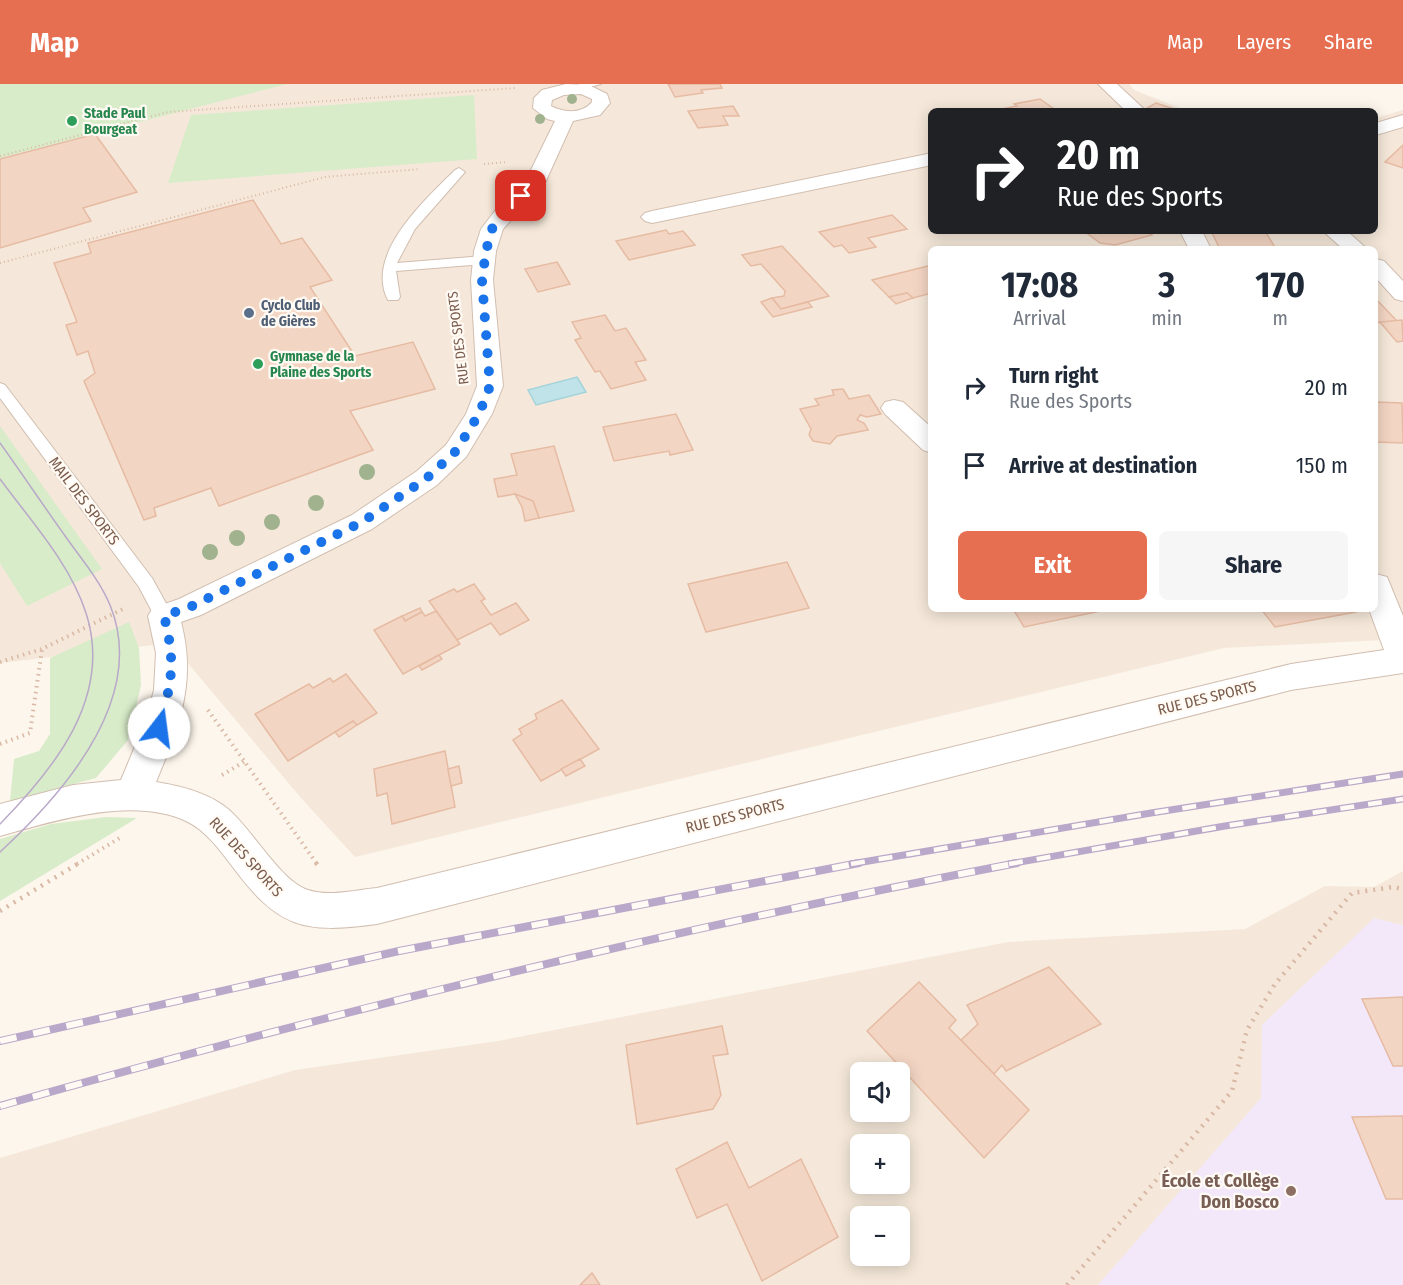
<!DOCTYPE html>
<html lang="en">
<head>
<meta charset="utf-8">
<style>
  body { margin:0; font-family:"Fira Sans Condensed",sans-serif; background:#f6f6f7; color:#1f2937; height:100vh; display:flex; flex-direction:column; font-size:22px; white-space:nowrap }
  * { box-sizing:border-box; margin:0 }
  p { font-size:20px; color:#747a83 }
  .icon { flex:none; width:33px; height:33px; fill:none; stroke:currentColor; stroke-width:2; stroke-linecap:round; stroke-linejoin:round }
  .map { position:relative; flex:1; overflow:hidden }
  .drawer { position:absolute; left:928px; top:162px; width:450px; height:366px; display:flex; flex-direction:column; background:#fff; border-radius:9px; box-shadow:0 3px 15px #0003 }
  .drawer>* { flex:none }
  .top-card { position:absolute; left:928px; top:24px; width:450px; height:126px; border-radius:9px; box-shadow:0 3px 15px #0003; background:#202124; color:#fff; overflow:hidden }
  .fabs { position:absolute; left:850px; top:978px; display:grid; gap:12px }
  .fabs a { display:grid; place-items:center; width:60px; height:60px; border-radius:9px; background:#fff; box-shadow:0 3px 15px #0003; font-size:30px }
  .pin { position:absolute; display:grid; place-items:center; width:51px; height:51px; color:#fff; margin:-26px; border-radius:12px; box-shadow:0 3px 9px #0006 }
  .me { position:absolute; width:66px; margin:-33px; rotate:15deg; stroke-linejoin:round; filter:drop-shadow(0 0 4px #0008) }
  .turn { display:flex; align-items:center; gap:21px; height:126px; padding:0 30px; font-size:27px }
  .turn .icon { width:78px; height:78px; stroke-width:2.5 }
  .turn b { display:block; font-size:42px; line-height:51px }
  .eta { display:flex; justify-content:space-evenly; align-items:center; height:102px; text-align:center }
  .eta b { font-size:36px; font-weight:700; line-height:42px }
  .button { display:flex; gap:12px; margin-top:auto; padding:12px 30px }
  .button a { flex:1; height:69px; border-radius:9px; background:#e76f51; color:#fff; font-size:24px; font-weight:700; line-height:69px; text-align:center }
  .button a+a { background:#f6f6f7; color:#1f2937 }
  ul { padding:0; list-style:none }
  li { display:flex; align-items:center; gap:18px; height:78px; padding:0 30px }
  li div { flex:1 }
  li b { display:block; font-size:22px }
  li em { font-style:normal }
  header { display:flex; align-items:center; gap:36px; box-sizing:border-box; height:84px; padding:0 30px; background:#e76f51; color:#fff }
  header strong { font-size:28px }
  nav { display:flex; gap:33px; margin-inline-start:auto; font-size:21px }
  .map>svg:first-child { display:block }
  .residential { fill:#f5e8da; fill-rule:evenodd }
  .education { fill:#f3e8fa }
  .green { fill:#d8ecc9 }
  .water { fill:#bfe3e8; stroke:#a5d3da; stroke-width:1.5 }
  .building { fill:#f3d5c3; stroke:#e6bba3; stroke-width:1.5 }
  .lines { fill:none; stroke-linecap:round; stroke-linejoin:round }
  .service-casing { stroke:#d1beb0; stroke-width:2 }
  .minor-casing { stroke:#d1beb0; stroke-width:2 }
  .path-far2 { stroke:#d9b8a5; stroke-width:2; stroke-dasharray:1 3; stroke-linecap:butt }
  .path-far1 { stroke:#d9b8a5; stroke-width:4; stroke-dasharray:1.5 4.5; stroke-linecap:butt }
  .path { stroke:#d9b8a5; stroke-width:4.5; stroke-dasharray:2 6; stroke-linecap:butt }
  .service { fill:#fff; fill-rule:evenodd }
  .minor { fill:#fff; fill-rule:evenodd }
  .tram { stroke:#b9a8c9; stroke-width:1.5 }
  .rail-far1-casing { stroke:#b9a8c9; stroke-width:7 }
  .rail-casing { stroke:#b9a8c9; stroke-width:8 }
  .rail-far1 { stroke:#fffaf3; stroke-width:4.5; stroke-dasharray:14; stroke-linecap:butt }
  .rail { stroke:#fffaf3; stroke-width:6; stroke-dasharray:17; stroke-linecap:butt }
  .tree { fill:#a0b28e }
  .route { stroke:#1a73e8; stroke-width:10; stroke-dasharray:0 18 }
  .leisure-dot { fill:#2e9e5b; stroke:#fffaf3; stroke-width:2 }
  .service-dot { fill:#5c6f8a; stroke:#fffaf3; stroke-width:2 }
  .education-dot { fill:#8d6e63; stroke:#fffaf3; stroke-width:2 }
  .labels { text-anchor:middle; stroke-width:4.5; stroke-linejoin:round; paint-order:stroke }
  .far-leisure-label { font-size:14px; font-weight:bold; fill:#27864d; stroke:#fffaf3; text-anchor:start }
  .far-service-label { font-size:14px; font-weight:bold; fill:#4e5e75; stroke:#fffaf3; text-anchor:start }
  .far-street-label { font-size:14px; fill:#7a5c4d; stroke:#fffaf3 }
  .street-label { font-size:15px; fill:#7a5c4d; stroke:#fffaf3 }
  .near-education-label { font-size:18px; font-weight:bold; fill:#785e54; stroke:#fffaf3; text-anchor:end }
</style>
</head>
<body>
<header>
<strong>Map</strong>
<nav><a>Map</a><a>Layers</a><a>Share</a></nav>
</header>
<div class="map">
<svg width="1403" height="1201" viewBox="0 0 1403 1201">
  <rect width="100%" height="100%" fill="#fdf6ec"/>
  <g class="residential">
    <path d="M 0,0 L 1129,0 L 1134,6 L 1188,27 L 932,27 L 932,147 L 1376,147 L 1376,34 L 1403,26 L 1403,555 L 1224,564 L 355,773 L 301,714 L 171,559 L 0,579 ZM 932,165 L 1376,165 L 1376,525 L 932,525 Z"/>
    <path d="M 1403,787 L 1403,1201 L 0,1201 L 0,1074 L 295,986 L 498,957 L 1008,858 L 1245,845 L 1325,802 L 1374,803 ZM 861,988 L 900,988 L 900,1028 L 861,1028 ZM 861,1060 L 900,1060 L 900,1100 L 861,1100 ZM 861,1132 L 900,1132 L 900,1172 L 861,1172 Z"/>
  </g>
  <polygon class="education" points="1374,834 1403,841 1403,1201 1098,1201 1261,1014 1262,941"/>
  <g class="green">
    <polygon points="0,0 287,0 0,74"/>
    <polygon points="474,11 477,75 168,99 191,31"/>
    <polygon points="0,342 102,485 27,522 0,479"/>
    <polygon points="129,538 139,564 141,601 128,656 96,694 10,717 14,675 39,667 50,650 50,574"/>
    <polygon points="106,733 137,734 0,817 0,755 51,740"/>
  </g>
  <polygon class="water" points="577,293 586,308 536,321 528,306"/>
  <g class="building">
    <polygon points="668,0 720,0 722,4 701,6 703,9 675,13"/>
    <polygon points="1040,15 1057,27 992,27 1017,22 1014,20"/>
    <polygon points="1156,19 1180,27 1155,27 1147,24"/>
    <polygon points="733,22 739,32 723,32 728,41 698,44 688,27"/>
    <polygon points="95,50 137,108 83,124 91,137 0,164 0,75"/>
    <polygon points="1403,61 1403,84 1385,78"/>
    <polygon points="253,116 281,160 302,154 332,196 310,203 355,272 413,258 435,305 350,327 373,366 219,422 211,404 154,424 156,432 144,436 84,297 95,289 88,267 77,271 66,241 77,238 54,179 91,169 88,159"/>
    <polygon points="892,131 907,145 868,154 876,163 849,169 842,161 834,163 819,148"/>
    <polygon points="666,146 669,150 683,147 695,161 629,176 616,157"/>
    <polygon points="1084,147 1147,147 1152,151 1115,161 1100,159"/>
    <polygon points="1211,147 1265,147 1276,165 1220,165"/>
    <polygon points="782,162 829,212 781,225 772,214 784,212 785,207 761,180 751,182 742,171"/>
    <polygon points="557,178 570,200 538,208 525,185"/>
    <polygon points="932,181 932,209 913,214 907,209 889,213 872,196"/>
    <polygon points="907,209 913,214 896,220 889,213"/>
    <polygon points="772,214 781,225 808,218 812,223 773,233 761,218"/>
    <polygon points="1376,215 1396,236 1397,237 1376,239"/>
    <polygon points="605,231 615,247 626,244 646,276 635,278 646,296 611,305 600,287 595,288 575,256 581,254 572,238"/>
    <polygon points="1402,236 1403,257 1397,258 1380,238"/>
    <polygon points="843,305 849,315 869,311 881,330 867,333 860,331 857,336 864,339 868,346 837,352 830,360 813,357 809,351 811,345 800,325 819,321 815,315 834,311 832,306"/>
    <polygon points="1376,318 1402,319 1403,359 1376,358"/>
    <polygon points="676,330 693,366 670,371 669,367 614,377 603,343"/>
    <polygon points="554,362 574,427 539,434 533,417 515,410 498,413 494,395 517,391 511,370"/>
    <polygon points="515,410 533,417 539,434 525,437 522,423"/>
    <polygon points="787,478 809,524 706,548 688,500"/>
    <polygon points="474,500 485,515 481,517 491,531 516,519 529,536 500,551 491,539 457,556 429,517 454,505 457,508"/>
    <polygon points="420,524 422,528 405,537 402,532"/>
    <polygon points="1013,525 1110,525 1024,543"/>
    <polygon points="1261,525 1353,525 1356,528 1275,543"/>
    <polygon points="436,527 460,560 403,590 374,546 402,532 405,537 422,528 425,532"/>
    <polygon points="439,571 442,575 422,586 419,582"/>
    <polygon points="346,590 377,629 357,641 353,637 288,677 255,630 309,600 313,604 330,594 333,598"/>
    <polygon points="562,616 599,665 541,697 513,656 522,650 519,645 537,635 535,630"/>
    <polygon points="353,637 357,641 339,653 335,648"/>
    <polygon points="445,667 455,723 392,740 387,709 377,712 374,685"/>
    <polygon points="580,675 585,682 566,692 561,685"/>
    <polygon points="459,682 462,699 451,702 448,685"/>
    <polygon points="1049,883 1101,940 1006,987 1002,981 994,990 961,956 978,940 967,921"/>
    <polygon points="919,898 956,936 949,944 1029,1026 984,1074 867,947"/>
    <polygon points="1403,913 1403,982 1393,982 1362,915"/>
    <polygon points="722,942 728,970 713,972 721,1011 713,1025 637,1040 626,961"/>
    <polygon points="1403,1032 1403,1115 1386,1115 1352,1033"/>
    <polygon points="727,1058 749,1104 801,1075 838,1153 762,1197 727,1120 697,1134 676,1085"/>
    <polygon points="592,1189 600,1201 580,1201"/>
  </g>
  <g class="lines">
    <defs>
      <g id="service">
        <polygon points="580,0 601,0 571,8 566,5"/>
        <path d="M 459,84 L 465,88 L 415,145 L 397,179 L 484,172 L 491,176 L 484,180 L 396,187 L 400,213 L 398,216 L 388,216 C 364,170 426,115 455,86 Z"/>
        <polygon points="0,299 5,301 152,494 173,532 171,537 164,539 157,537 139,503 0,314"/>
      </g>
      <g id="minor">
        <path d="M 566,0 L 589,1 L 607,10 L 610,19 L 600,31 L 573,37 L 545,99 L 503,145 L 496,167 L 493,196 L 503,302 L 492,330 L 466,373 L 437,401 L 372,445 L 201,531 L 181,538 C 197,599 179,642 156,698 C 181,702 209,709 228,725 C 252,745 281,798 308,806 C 329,813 356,806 377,804 L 1291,580 L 1384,566 L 1369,525 L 1376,525 L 1376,490 L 1387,493 L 1403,532 L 1403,589 L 1291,606 L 377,840 C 303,850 278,844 232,782 C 220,766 206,747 188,738 C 134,711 53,737 0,752 L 0,720 L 73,701 L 121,696 L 146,636 L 154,606 L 156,569 L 148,532 L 153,524 L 179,515 L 352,431 L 417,387 L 446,361 L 466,330 L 477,302 L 471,196 L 474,167 L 481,145 L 494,128 L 526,96 L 555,37 L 547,35 L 533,24 L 534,14 L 542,6 ZM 564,11 L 581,10 L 592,15 L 592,18 C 582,30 564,29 551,22 L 552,16 Z"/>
        <polygon points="1098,0 1117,0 1146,27 1126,27"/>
        <polygon points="1403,31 1403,43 1376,51 1376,39"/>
        <polygon points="932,69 932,81 652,139 645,137 641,133 645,129 652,127"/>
        <polygon points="1180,147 1202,147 1211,165 1189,165"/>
        <polygon points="1323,147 1347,147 1367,165 1343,165"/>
        <polygon points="1376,175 1384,177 1403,197 1403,217 1395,215 1376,194"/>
        <polygon points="894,316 903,318 932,344 932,369 923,366 885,330 881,324 885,318"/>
      </g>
    </defs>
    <use href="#service" class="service-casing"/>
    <use href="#minor" class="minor-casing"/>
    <g class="path-far2">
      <polyline points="0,72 168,28 515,4"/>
      <polyline points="484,80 507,78"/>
      <polyline points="0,179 325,93 420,85"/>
    </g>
    <g class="path-far1">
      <polyline points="0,578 42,565 123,525"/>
      <polyline points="208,626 317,780"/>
      <polyline points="0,660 30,649 42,565"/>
      <polyline points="222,691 244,678"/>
      <polyline points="77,780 123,752"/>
    </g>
    <g class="path">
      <polyline points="316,779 320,784"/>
      <polyline points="0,827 79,779"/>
      <polyline points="1067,1201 1232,1007 1247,946 1275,900 1352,809 1393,803 1403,805"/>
    </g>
    <use href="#service" class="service"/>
    <use href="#minor" class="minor"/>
    <g class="tram">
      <path d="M 0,359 C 23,391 45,424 68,456 C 83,477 100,497 110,521 C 148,614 63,710 0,768"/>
      <path d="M 0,395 C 30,436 70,479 86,529 C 113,612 55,684 0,740"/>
    </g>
    <defs>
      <g id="rail-far1">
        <polyline points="851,780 1151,729 1403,690"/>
        <polyline points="1009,780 1225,742 1403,715"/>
      </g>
      <g id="rail">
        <polyline points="0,957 399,867 859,779"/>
        <path d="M 0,1022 C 337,927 673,845 1017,779"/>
      </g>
    </defs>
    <use href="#rail-far1" class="rail-far1-casing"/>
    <use href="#rail" class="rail-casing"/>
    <use href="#rail-far1" class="rail-far1"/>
    <use href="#rail" class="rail"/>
  </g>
  <g class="tree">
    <circle cx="572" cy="15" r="5"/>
    <circle cx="540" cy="35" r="5"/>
    <circle cx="367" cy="388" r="8"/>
    <circle cx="316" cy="419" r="8"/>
    <circle cx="272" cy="438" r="8"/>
    <circle cx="237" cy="454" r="8"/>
    <circle cx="210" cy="468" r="8"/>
  </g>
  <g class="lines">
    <path class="route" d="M 159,644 C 172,598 176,579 164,532 L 190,523 L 362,438 L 427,394 L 456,367 L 479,330 L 490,302 L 482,196 L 486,167 L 492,145 L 501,132 L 521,112"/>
  </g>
  <g class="leisure-dot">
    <circle cx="72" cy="37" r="6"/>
    <circle cx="258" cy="280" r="6"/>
  </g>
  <circle class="service-dot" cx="249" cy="229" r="6"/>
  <circle class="education-dot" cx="1291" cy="1107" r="6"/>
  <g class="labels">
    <g class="far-leisure-label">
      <text x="84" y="34">Stade Paul<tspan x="84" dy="16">Bourgeat</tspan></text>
      <text x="270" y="277">Gymnase de la<tspan x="270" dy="16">Plaine des Sports</tspan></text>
    </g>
    <g class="far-service-label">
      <text x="261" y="226">Cyclo Club<tspan x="261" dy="16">de Gières</tspan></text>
    </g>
    <g class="far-street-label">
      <text transform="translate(458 254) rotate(-97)" y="5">RUE DES SPORTS</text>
    </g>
    <g class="street-label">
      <text transform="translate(84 417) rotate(53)" y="5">MAIL DES SPORTS</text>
      <text transform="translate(1207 614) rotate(-14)" y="5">RUE DES SPORTS</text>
      <text transform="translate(735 732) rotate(-14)" y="5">RUE DES SPORTS</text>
      <text transform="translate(246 773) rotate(48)" y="5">RUE DES SPORTS</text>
    </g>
    <g class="near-education-label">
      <text x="1279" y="1103">École et Collège<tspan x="1279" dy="21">Don Bosco</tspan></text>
    </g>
  </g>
</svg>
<div class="fabs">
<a><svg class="icon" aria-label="sound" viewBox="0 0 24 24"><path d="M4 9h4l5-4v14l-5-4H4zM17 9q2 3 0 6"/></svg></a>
<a>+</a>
<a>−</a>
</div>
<div class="pin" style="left:521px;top:112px;background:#d93025"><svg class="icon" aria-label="arrive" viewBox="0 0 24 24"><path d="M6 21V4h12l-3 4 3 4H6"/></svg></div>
<svg class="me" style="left:159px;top:644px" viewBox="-20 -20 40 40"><circle r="19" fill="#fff"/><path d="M0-13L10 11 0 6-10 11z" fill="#1a73e8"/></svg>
<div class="top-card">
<div class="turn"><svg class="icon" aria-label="right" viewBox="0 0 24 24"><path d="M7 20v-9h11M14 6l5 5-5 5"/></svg><div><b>20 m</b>Rue des Sports</div></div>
</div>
<section class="drawer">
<div class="eta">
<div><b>17:08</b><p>Arrival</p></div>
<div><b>3</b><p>min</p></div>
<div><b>170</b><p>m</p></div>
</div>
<ul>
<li><svg class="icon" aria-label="right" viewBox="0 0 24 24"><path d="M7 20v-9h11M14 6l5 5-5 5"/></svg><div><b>Turn right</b><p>Rue des Sports</p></div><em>20 m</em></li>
<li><svg class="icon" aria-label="arrive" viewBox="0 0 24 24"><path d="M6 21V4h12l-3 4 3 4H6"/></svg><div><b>Arrive at destination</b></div><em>150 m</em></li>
</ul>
<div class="button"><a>Exit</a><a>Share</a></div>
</section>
</div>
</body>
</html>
